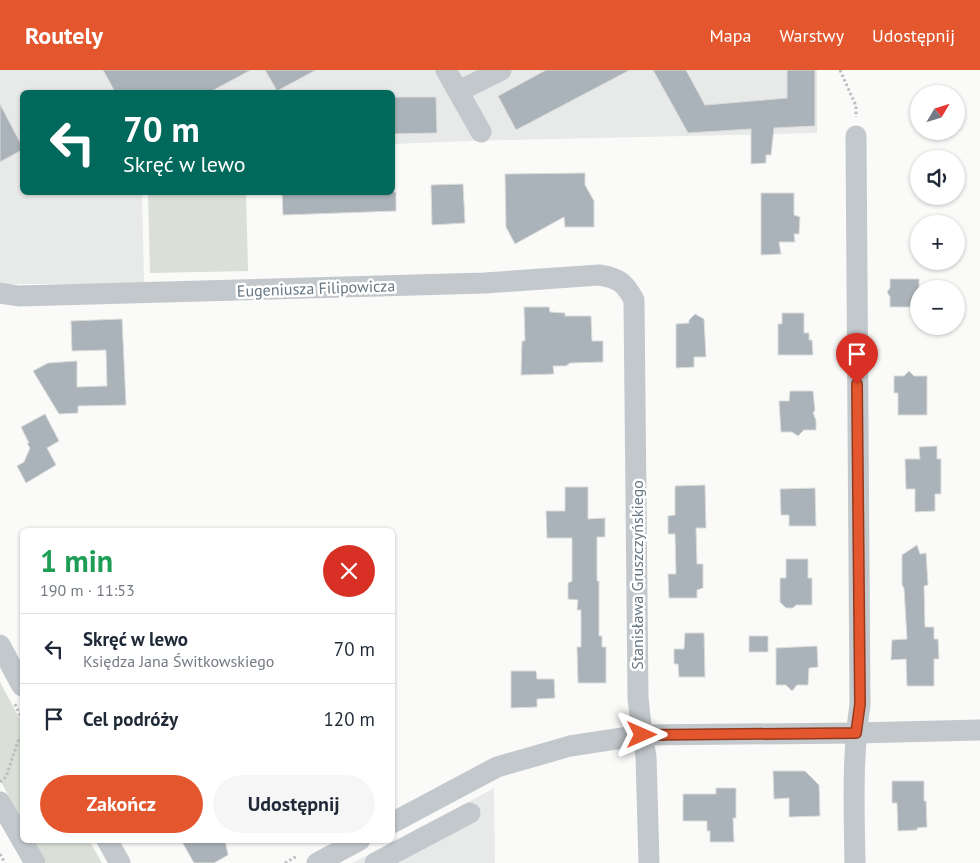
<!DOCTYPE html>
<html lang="pl">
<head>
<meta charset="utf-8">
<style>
  body { margin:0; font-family:"PT Sans",sans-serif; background:#f6f6f7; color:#1f2937; height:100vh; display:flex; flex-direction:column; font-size:19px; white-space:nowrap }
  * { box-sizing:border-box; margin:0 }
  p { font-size:16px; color:#747a83 }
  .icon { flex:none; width:28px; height:28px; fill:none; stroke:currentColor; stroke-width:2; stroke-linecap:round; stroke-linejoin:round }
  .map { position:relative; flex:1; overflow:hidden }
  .panel { position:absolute; left:20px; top:458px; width:375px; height:315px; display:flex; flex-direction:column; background:#fff; border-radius:8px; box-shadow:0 1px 4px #0004 }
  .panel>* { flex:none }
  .guide { position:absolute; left:20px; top:20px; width:375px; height:105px; border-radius:8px; box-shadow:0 1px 4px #0004; background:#00695c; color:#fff; overflow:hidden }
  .needle { width:32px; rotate:52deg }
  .buttons { position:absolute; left:910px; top:15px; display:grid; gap:10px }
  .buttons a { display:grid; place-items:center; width:55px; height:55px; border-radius:50%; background:#fff; box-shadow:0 1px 4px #0004; font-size:25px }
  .pin { position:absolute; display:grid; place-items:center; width:42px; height:42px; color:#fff; margin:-51px -21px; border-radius:50% 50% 50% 0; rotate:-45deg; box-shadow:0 0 5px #0007 }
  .pin .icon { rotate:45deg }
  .me { position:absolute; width:55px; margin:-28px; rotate:90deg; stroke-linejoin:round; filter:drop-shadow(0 0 4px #0008) }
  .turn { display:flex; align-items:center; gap:18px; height:105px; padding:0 20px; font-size:22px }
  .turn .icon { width:65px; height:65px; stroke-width:2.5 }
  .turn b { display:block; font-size:35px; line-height:42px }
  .round { display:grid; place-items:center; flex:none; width:52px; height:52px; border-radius:26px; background:#f6f6f7 }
  .head { display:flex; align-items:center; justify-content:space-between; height:85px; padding:0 20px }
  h1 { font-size:30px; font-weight:700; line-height:38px; color:#1e9e55 }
  .action { display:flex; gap:10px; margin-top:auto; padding:10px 20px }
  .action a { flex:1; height:58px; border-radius:30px; background:#e4572e; color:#fff; font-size:20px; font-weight:700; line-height:58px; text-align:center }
  .action a+a { background:#f6f6f7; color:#1f2937 }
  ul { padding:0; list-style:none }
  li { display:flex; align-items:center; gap:15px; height:70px; padding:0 20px; border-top:1px solid #e0e1e3 }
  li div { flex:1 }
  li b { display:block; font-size:19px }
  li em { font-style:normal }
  header { display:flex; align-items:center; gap:30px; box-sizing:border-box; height:70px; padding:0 25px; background:#e4572e; color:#fff }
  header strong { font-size:24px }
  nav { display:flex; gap:28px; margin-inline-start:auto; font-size:18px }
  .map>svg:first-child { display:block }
  .built { fill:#e8e9e9 }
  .green { fill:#dadfd7 }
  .building { fill:#aab3b9; stroke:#dcdcda }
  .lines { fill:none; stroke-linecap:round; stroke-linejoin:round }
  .path { stroke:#bbbfc2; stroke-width:3; stroke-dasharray:2.5 2.5; stroke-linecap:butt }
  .minor { stroke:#c3c8cc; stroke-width:21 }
  .route-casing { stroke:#94391e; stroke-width:12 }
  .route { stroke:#e4572e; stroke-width:9 }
  .labels { text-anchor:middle; stroke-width:5; stroke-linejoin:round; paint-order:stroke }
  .street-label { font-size:16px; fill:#657683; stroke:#fff }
</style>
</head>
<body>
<header>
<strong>Routely</strong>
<nav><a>Mapa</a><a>Warstwy</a><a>Udostępnij</a></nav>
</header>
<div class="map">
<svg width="980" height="793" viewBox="0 0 980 793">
  <rect width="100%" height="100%" fill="#fafaf8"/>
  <g class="built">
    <polygon points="0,0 817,0 817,63 468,71 393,74 392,22 22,22 22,122 142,123 144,214 0,214"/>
    <polygon points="494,718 495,793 352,793 419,759"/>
  </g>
  <g class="green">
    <polygon points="148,123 246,123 248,201 150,203"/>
    <polygon points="0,612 22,653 22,750 0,710"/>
    <polygon points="34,770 89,770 102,793 46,793"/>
  </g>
  <g class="building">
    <polygon points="103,0 251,0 210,22 115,22"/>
    <polygon points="265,0 316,0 277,21"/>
    <polygon points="546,0 630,0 516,60 498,26"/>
    <polygon points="653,0 686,0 705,35 787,28 787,0 815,0 815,56 774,58 771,85 766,85 766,93 751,94 751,59 688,63"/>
    <polygon points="392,27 436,27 437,63 392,64"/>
    <polygon points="0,34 22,76 22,80 0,92"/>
    <polygon points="585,103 585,115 594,131 594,157 565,157 564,147 515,174 506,157 505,104"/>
    <polygon points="463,114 465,153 432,155 431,115"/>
    <polygon points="282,122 396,122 396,141 283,145"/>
    <polygon points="761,123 794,123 794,145 800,147 799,164 794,164 795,172 779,172 781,184 761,185"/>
    <polygon points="890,209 919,209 919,237 890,237 890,227 887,222 890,218"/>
    <polygon points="524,237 549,237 550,242 565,243 565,246 591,246 592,271 603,271 603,292 570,293 566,296 553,296 554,304 521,305 522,271 525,271"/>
    <polygon points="782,243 804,243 804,263 809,263 809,270 812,270 813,285 778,285 778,254 782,254"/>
    <polygon points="695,244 704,249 706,287 694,287 694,297 676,298 676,254 689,253 689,250"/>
    <polygon points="122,249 126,335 78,336 78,343 59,344 33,301 48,293 77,291 77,317 107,316 106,280 72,281 71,251"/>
    <polygon points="909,301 914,306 927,306 927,345 898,345 898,323 894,323 894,306 904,306"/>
    <polygon points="790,321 813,321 815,340 813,343 816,350 816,360 804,360 798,366 792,362 781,362 779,331 789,331"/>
    <polygon points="45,344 59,371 47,378 56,395 26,413 17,396 24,392 30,378 27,373 29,373 21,357"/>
    <polygon points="937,376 937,389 941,389 941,424 935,424 935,441 915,442 915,419 906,419 905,389 920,389 919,377"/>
    <polygon points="705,415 706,458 696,458 697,494 703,494 703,518 697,520 697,528 669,528 668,504 676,504 675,464 668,464 668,446 675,445 675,416"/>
    <polygon points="565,417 588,417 588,449 605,448 605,467 597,467 597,511 599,511 599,566 602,566 602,577 606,577 606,613 578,613 577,577 581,577 581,540 577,540 578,530 568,529 568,513 572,511 572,468 547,468 546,441 565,441"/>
    <polygon points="815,418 816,456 789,456 789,445 781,445 780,419"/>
    <polygon points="917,475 920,484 926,483 928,515 924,516 925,557 934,557 934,569 938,569 939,589 934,589 934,616 907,616 906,589 891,590 892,570 907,569 904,518 902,515 902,485"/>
    <polygon points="786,489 808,489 808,508 812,508 812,535 796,535 793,538 786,538 780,532 780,508 786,508"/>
    <polygon points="685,563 704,563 705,607 679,607 678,594 674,594 674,579 684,579"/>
    <rect x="749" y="566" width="19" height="16"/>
    <polygon points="817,576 818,597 809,598 808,615 797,615 792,621 786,615 776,615 776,578"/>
    <polygon points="511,601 536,601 537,609 554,609 555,628 537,629 537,637 511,638"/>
    <polygon points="773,701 805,701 819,715 820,746 789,747 789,728 774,729"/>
    <polygon points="892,711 924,711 924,731 926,731 927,757 917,758 917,760 898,761 897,733 892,733"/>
    <polygon points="716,718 736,718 736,748 733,748 734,772 710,772 710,761 707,761 707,751 683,751 683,724 716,724"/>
    <polygon points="181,770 225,770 228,785 214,793 194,793"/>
  </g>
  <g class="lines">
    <g class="path">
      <polyline points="840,0 856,36 856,47"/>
      <polyline points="15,634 22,649"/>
      <polyline points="0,712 6,707 18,671 22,668"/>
      <polyline points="0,784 5,793"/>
      <polyline points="285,793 297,786"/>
    </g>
    <g class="minor">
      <polyline points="446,0 481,62"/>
      <polyline points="459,21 501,0"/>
      <path d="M 0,223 L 19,226 L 485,213 L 599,205 C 619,208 625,213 634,230 L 638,628 L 642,665 L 646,686 L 649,793"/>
      <polyline points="0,575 22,616"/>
      <polyline points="0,732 35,793"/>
      <polyline points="392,753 497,697 570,676 642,665 856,663 980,660"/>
      <polyline points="107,770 120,793"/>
      <polyline points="317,793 360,770"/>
      <polyline points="375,793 470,743"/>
      <path d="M 855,793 C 854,740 852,687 860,635 L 856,66"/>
    </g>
  </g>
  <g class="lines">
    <defs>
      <polyline id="route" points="642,665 856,663 860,634 857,314"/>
    </defs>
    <use href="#route" class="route-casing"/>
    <use href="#route" class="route"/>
  </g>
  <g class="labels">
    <g class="street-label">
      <text transform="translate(316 218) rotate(-2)" y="6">Eugeniusza Filipowicza</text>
      <text transform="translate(637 505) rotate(-90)" y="6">Stanisława Gruszczyńskiego</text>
    </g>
  </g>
</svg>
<div class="buttons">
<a><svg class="needle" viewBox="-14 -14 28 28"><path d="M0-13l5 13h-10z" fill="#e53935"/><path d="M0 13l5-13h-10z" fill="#747a83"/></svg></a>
<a><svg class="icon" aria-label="sound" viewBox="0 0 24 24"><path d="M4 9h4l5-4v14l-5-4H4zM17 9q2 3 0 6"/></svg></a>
<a>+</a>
<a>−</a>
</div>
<div class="pin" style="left:857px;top:314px;background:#d93025"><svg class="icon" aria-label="arrive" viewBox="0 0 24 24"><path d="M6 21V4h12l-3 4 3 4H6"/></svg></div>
<svg class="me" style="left:642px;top:665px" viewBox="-20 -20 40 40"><path d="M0-17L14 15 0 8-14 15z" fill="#e4572e" stroke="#fff" stroke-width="4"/></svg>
<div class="guide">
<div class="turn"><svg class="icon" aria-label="left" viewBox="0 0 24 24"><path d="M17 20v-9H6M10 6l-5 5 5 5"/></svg><div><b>70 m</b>Skręć w lewo</div></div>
</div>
<section class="panel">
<div class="head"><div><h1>1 min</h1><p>190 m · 11:53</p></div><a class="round" style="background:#d93025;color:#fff"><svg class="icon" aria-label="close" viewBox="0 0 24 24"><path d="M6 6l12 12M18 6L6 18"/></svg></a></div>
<ul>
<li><svg class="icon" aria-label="left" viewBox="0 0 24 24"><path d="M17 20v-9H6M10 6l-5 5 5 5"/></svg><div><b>Skręć w lewo</b><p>Księdza Jana Świtkowskiego</p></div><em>70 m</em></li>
<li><svg class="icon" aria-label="arrive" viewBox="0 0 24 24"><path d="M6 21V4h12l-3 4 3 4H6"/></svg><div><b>Cel podróży</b></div><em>120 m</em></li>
</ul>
<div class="action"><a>Zakończ</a><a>Udostępnij</a></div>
</section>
</div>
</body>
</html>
